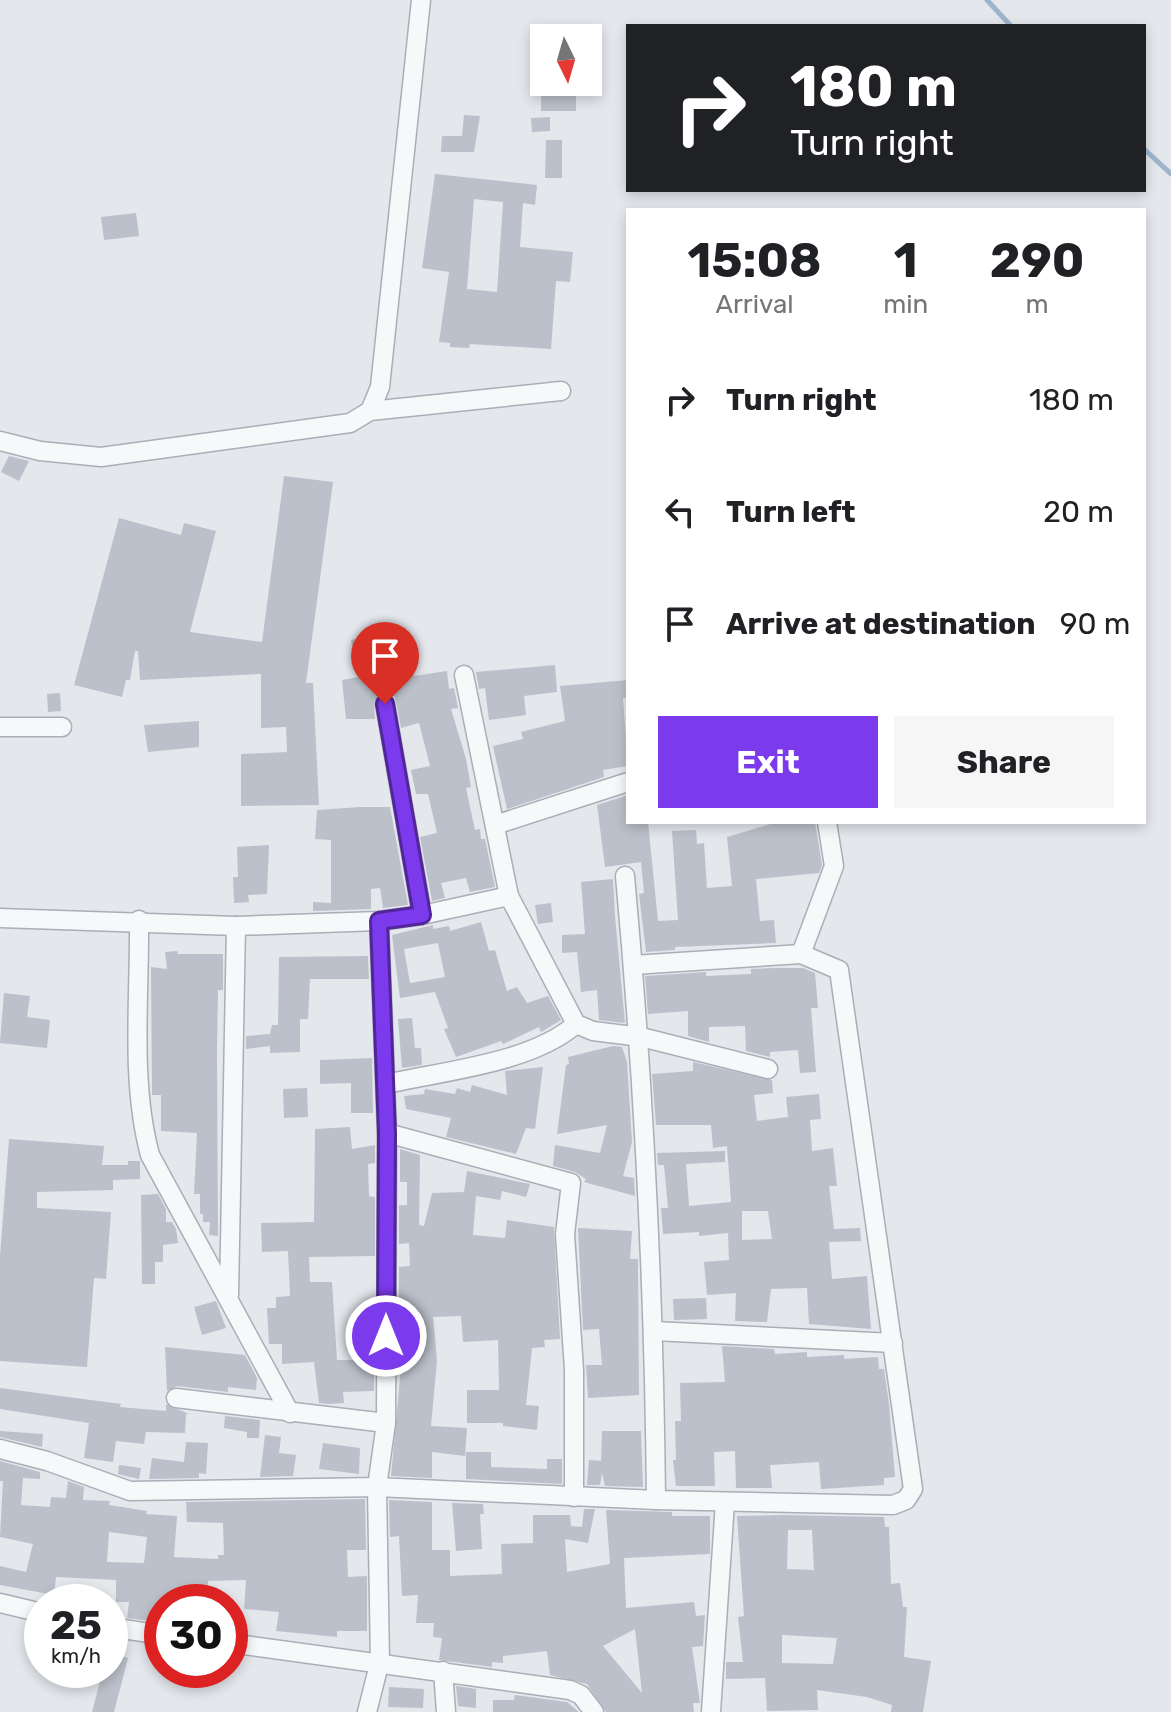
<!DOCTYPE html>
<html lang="en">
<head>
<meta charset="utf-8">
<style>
  body { margin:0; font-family:Rubik,sans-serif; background:#f6f6f6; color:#202124; height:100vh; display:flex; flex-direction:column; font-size:30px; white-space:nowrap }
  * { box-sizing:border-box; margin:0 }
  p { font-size:26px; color:#757577 }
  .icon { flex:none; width:44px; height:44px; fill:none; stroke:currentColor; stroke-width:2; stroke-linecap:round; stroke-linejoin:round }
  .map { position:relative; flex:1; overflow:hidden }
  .sheet { position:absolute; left:626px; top:208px; width:520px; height:616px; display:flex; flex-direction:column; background:#fff; border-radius:0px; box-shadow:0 4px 12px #0003 }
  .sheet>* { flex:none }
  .banner { position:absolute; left:626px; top:24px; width:520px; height:168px; border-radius:0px; box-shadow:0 4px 12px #0003; background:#202124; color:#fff; overflow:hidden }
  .needle { width:52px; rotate:175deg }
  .fabs { position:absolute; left:530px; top:24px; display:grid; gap:16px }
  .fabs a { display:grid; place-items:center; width:72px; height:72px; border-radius:0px; background:#fff; box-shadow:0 4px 12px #0003; font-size:40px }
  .speed { position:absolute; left:24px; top:1584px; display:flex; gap:16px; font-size:40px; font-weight:700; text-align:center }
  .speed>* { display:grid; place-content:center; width:104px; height:104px; border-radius:50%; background:#fff; box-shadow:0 4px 12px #0003; line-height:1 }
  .speed small { font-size:20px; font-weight:400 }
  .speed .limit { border:12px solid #d22; background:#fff; color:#111 }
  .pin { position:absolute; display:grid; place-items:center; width:68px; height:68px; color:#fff; margin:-82px -34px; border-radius:50% 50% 50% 0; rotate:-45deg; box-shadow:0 0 8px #0007 }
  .pin .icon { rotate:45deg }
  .me { position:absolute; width:88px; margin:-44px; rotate:0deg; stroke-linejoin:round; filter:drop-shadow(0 0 6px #0008) }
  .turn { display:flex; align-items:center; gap:28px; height:168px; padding:0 32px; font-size:36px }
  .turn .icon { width:104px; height:104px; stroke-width:2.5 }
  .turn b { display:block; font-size:56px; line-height:68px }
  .eta { display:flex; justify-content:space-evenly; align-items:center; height:136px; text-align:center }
  .eta b { font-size:48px; font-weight:700; line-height:56px }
  .primary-button { display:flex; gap:16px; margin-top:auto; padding:16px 32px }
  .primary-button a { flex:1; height:92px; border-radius:0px; background:#7c3aed; color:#fff; font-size:32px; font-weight:700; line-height:92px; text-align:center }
  .primary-button a+a { background:#f6f6f6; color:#202124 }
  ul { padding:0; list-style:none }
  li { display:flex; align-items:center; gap:24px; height:112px; padding:0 32px }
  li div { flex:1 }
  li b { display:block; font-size:30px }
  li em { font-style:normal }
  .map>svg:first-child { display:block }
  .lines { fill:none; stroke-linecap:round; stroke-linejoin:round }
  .stream { stroke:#9fb4cc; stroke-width:5 }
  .building { fill:#bbc0ca; fill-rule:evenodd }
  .street-casing { stroke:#a9aeb7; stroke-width:21 }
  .street { stroke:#f7f8fa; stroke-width:18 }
  .route-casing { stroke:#51269a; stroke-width:20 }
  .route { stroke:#7c3aed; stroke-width:14 }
</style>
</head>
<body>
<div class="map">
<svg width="1171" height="1712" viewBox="0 0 1171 1712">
  <rect width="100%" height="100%" fill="#e4e7ec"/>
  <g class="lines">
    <g class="stream">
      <polyline points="987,0 1011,26"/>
      <polyline points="1144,149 1171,174"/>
    </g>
  </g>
  <g class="building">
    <rect x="541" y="82" width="35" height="29"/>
    <polygon points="464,115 480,116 474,152 441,152 442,136 462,136"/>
    <polygon points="550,117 550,131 532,132 531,118"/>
    <polygon points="546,140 562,140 562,178 545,178"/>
    <path d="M 435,174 L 537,185 L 535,205 L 523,203 L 520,247 L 573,252 L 570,282 L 556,281 L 551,349 L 470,344 L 469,348 L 450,347 L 450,343 L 439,342 L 449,272 L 422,268 ZM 474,199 L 503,202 L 497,292 L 467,289 Z"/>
    <polygon points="136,213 139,236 104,240 101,217"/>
    <polygon points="9,456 29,461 19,481 1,472"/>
    <polygon points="284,476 333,482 306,683 313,683 319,805 241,806 241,754 287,752 286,727 261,728 261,674 140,680 138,651 135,651 130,680 126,680 122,697 74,685 119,518 181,535 184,523 216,531 190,632 262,642"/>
    <polygon points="391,632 400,678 447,671 449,689 454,688 458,708 451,709 466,759 471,787 466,788 475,830 480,829 481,839 485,839 495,887 470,892 466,878 441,883 445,898 432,901 420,837 437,833 428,794 416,794 411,770 430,766 419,723 401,728 395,697 384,692 374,701 375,719 346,719 342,680 358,677 351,640"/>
    <polygon points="555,665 557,692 524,696 526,715 489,720 485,688 479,689 476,672"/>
    <polygon points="628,680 628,698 623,698 628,766 603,770 604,777 507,809 493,746 523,739 521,732 565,721 560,686"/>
    <polygon points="60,693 61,711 48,712 47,694"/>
    <polygon points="199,721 199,747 148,752 144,725"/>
    <polygon points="628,795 628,822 648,822 658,921 678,920 672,831 696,830 697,844 704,843 707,888 732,886 727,837 777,822 815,822 822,865 819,873 756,879 760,921 774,920 776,943 675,947 675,950 646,952 639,894 644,893 641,862 605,867 597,805"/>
    <polygon points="360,807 390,807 408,905 383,908 380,888 371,889 371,909 313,911 313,902 331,903 331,840 315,839 317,810"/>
    <polygon points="269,845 267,894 248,895 249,902 234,903 233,877 238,877 237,847"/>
    <polygon points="613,879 615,916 625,1023 599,1020 597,990 581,992 577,952 562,953 562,935 585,934 581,882"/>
    <polygon points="551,903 553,922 538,924 535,905"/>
    <path d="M 481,922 L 489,951 L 495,950 L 507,991 L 517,987 L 527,1003 L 548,996 L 561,1020 L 541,1032 L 539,1027 L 503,1044 L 501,1041 L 456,1057 L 444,1029 L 448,1028 L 435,992 L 400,998 L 392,935 L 433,925 L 433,929 L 449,926 L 450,931 ZM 438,943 L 445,977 L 410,983 L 404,949 Z"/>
    <polygon points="177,951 178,954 223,954 223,990 218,990 217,1051 218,1236 209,1235 210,1222 203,1222 203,1214 200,1214 200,1194 194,1194 197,1133 161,1131 161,1095 152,1095 151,967 167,969 165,952"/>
    <polygon points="368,956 369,979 310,979 308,1019 300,1019 300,1052 270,1053 270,1046 246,1049 246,1036 270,1034 272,1025 278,1025 279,957"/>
    <polygon points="775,968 803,968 815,973 818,1008 811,1008 816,1072 800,1073 798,1050 770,1052 770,1057 746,1051 745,1026 709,1027 709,1042 688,1036 688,1011 648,1014 645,976 706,972 706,976 751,974 751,969"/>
    <polygon points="4,993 30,996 27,1017 50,1020 47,1048 0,1043"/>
    <polygon points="412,1018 415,1048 421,1048 422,1065 402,1068 398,1019"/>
    <polygon points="613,1046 622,1047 627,1062 632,1142 623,1176 634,1178 635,1196 584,1182 586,1179 575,1172 553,1166 555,1145 600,1153 607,1125 557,1134 566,1065 569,1064 568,1057"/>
    <polygon points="372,1058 373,1113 351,1113 351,1083 320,1084 320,1060"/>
    <path d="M 693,1062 L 772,1080 L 773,1093 L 754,1095 L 757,1121 L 788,1117 L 786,1097 L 819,1094 L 821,1119 L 810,1120 L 812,1151 L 833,1148 L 837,1186 L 829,1186 L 834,1229 L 860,1228 L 861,1241 L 829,1242 L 832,1279 L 867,1276 L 871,1329 L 809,1324 L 807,1288 L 771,1289 L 767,1322 L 735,1321 L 736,1293 L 707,1295 L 704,1262 L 729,1260 L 728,1233 L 699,1236 L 699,1232 L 663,1234 L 661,1208 L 668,1208 L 664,1165 L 658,1165 L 657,1153 L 725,1151 L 725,1162 L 686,1164 L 689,1206 L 731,1202 L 727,1146 L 713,1148 L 711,1125 L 656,1125 L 652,1074 L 693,1071 ZM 742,1211 L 768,1211 L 772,1239 L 742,1240 Z"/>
    <polygon points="543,1067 535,1129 526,1128 516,1154 446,1137 451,1118 406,1109 404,1096 424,1094 425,1089 455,1094 457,1088 470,1092 472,1085 507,1095 505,1071"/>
    <polygon points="307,1088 308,1117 284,1118 283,1089"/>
    <polygon points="350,1127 352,1149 375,1145 375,1163 368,1164 369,1196 375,1197 375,1256 309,1257 310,1282 332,1282 337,1360 374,1360 374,1391 343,1392 344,1403 329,1404 319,1403 314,1362 282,1364 282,1344 269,1344 267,1308 276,1308 276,1297 290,1296 288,1251 262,1252 261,1223 314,1222 315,1129"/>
    <polygon points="9,1139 104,1146 102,1165 128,1165 128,1161 140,1161 140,1179 113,1180 113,1190 37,1192 37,1208 111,1212 106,1279 94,1278 87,1367 0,1361 0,1256"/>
    <polygon points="400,1149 420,1155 419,1225 424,1226 432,1193 464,1192 467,1171 530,1184 526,1197 502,1191 500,1200 476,1196 473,1235 505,1238 507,1220 554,1227 560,1339 544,1340 545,1347 532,1348 526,1405 539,1406 537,1430 503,1426 503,1423 467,1423 467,1390 499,1390 498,1340 463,1342 461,1316 433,1317 437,1361 431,1426 467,1428 465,1456 432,1452 432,1478 391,1476 403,1346 399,1346 399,1267 410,1266 409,1243 399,1244 399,1205 407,1205 407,1182 400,1182"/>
    <polygon points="158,1194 166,1209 166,1222 172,1222 176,1229 178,1243 163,1245 163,1262 155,1262 155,1284 142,1284 141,1195"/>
    <polygon points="578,1228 632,1231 630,1259 638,1259 638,1266 639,1395 588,1398 586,1365 602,1365 599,1329 583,1330"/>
    <polygon points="706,1298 707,1319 674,1320 673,1299"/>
    <polygon points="216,1301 226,1328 202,1335 194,1307"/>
    <polygon points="722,1346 774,1349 775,1354 807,1352 807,1357 844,1355 844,1359 878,1357 879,1369 884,1369 889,1404 895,1477 884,1478 884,1485 821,1489 819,1462 770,1465 772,1488 736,1488 735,1451 714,1452 715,1486 676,1486 673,1460 676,1460 675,1421 681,1421 680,1383 725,1382"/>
    <polygon points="165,1347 245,1355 257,1378 256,1390 228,1387 228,1392 177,1386 167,1391"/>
    <polygon points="0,1388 121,1404 120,1407 166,1411 166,1404 189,1414 186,1414 185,1433 146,1432 144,1444 116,1441 113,1462 84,1458 89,1423 0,1409"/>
    <polygon points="225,1416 260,1420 259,1438 247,1438 247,1432 224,1428"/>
    <polygon points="0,1431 43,1434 42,1447 0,1437"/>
    <polygon points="602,1431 641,1431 643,1487 605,1486 602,1473 600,1485 587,1485 589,1460 601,1461"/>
    <polygon points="265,1435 281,1437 279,1453 296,1455 293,1476 260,1477"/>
    <polygon points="186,1442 208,1443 206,1474 199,1473 199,1478 149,1479 152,1458 184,1462"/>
    <polygon points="323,1443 360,1448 359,1474 319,1469"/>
    <polygon points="466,1452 491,1452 491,1467 547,1469 547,1459 562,1459 562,1484 466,1479"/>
    <path d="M 0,1461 L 40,1472 L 40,1479 L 23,1478 L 21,1505 L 50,1507 L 51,1497 L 66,1498 L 68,1481 L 84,1487 L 83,1500 L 110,1501 L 109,1505 L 147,1511 L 146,1514 L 177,1516 L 174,1557 L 218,1559 L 218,1555 L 224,1555 L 223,1523 L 187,1522 L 186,1502 L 365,1499 L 366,1550 L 347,1550 L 348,1577 L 367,1576 L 367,1631 L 337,1631 L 337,1637 L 276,1631 L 279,1612 L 244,1609 L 246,1580 L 208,1581 L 207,1602 L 161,1602 L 159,1622 L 127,1618 L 129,1602 L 116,1602 L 116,1580 L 56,1577 L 54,1595 L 0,1585 L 0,1566 L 26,1572 L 33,1544 L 0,1537 L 3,1481 L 0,1481 ZM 109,1532 L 147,1537 L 144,1563 L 107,1562 Z"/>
    <polygon points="119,1465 141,1468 139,1479 118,1474"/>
    <path d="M 389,1500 L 432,1502 L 432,1550 L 450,1550 L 450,1576 L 502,1574 L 501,1544 L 533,1543 L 533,1515 L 570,1515 L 571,1526 L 582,1527 L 584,1509 L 595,1509 L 588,1543 L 565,1539 L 567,1572 L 610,1564 L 606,1510 L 672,1512 L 672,1516 L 710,1516 L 710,1554 L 624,1558 L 626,1608 L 694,1602 L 696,1616 L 705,1615 L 703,1646 L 692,1647 L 700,1703 L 693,1703 L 694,1712 L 606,1712 L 587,1684 L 550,1675 L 547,1651 L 503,1656 L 503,1663 L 492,1662 L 492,1667 L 439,1660 L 442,1638 L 433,1637 L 434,1623 L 416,1623 L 418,1595 L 402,1596 L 399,1536 L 390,1537 ZM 635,1629 L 642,1693 L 603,1646 Z"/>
    <polygon points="452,1503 483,1504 484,1514 480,1514 482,1549 456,1551"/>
    <path d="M 782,1515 L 884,1517 L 885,1527 L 889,1527 L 891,1584 L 900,1583 L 903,1607 L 907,1607 L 904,1657 L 931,1661 L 923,1712 L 891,1712 L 892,1705 L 867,1697 L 817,1690 L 818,1710 L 767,1711 L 765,1678 L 726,1679 L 726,1662 L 743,1662 L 738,1617 L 744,1616 L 737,1516 ZM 788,1530 L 812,1530 L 814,1570 L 787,1569 ZM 782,1635 L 837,1638 L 833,1664 L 782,1663 Z"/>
    <polygon points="110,1653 128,1658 114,1712 92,1712 103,1670 110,1670"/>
    <polygon points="456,1686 476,1689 476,1708 458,1706"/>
    <polygon points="389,1687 424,1689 423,1708 388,1707"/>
    <polygon points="515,1695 567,1702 579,1712 493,1712 493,1700 514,1700"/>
  </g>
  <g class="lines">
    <defs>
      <g id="street">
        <polyline points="370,411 380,387 421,0"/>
        <polyline points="0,441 40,451 101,457 350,423 370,411 561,391"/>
        <polyline points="464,675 509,896 576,1024 593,1031 641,1037 768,1069"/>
        <polyline points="385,704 422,915"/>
        <polyline points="0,727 62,727"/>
        <polyline points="495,825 628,782"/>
        <path d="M 625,876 C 644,1084 654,1291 656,1500"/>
        <polyline points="0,918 236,926 379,921 422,915 509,896"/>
        <path d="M 139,920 C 140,996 130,1081 150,1155 L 290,1413"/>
        <polyline points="801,954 834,866 827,822"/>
        <path d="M 386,1084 C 443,1071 532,1063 576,1024"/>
        <polyline points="387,1133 571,1183 565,1234 574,1370 574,1497"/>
        <polyline points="229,1295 236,926"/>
        <polyline points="654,1331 893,1343"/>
        <polyline points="176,1398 386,1423"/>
        <polyline points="0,1449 47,1461 130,1491 377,1487 656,1500 893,1505 906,1500 913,1489 839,970 801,954 633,965"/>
        <polyline points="0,1603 42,1613"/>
        <polyline points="110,1627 162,1635"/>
        <polyline points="230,1643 570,1690 581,1695 594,1712"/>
        <polyline points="443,1671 446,1712"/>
        <polyline points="367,1712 380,1661 377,1487 386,1423 387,1133 379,921"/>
        <polyline points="711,1712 725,1502"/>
      </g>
    </defs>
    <use href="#street" class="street-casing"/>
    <use href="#street" class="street"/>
  </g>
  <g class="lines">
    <defs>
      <polyline id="route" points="385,704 422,915 379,921 387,1133 386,1336"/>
    </defs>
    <use href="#route" class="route-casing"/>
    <use href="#route" class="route"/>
  </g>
</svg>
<div class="fabs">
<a><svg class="needle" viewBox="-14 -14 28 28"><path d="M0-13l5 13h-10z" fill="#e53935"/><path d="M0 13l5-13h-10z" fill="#757577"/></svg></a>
</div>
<div class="speed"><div>25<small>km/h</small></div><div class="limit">30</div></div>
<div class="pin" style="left:385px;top:704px;background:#d93025"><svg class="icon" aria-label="arrive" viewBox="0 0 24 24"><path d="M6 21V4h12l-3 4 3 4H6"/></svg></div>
<svg class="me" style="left:386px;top:1336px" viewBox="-20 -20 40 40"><circle r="17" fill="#7c3aed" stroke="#fff" stroke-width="3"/><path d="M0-11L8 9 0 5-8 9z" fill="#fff"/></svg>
<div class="banner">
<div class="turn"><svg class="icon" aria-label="right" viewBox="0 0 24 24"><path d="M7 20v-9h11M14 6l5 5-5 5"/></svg><div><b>180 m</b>Turn right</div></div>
</div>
<section class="sheet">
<div class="eta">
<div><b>15:08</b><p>Arrival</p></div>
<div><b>1</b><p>min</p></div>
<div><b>290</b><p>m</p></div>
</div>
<ul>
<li><svg class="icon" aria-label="right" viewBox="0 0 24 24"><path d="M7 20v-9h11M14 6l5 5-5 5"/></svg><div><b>Turn right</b></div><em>180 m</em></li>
<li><svg class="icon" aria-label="left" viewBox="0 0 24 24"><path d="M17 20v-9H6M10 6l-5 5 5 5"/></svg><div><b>Turn left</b></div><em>20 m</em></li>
<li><svg class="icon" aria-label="arrive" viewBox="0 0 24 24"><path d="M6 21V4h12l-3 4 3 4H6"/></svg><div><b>Arrive at destination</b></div><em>90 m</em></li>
</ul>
<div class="primary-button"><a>Exit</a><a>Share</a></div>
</section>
</div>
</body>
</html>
